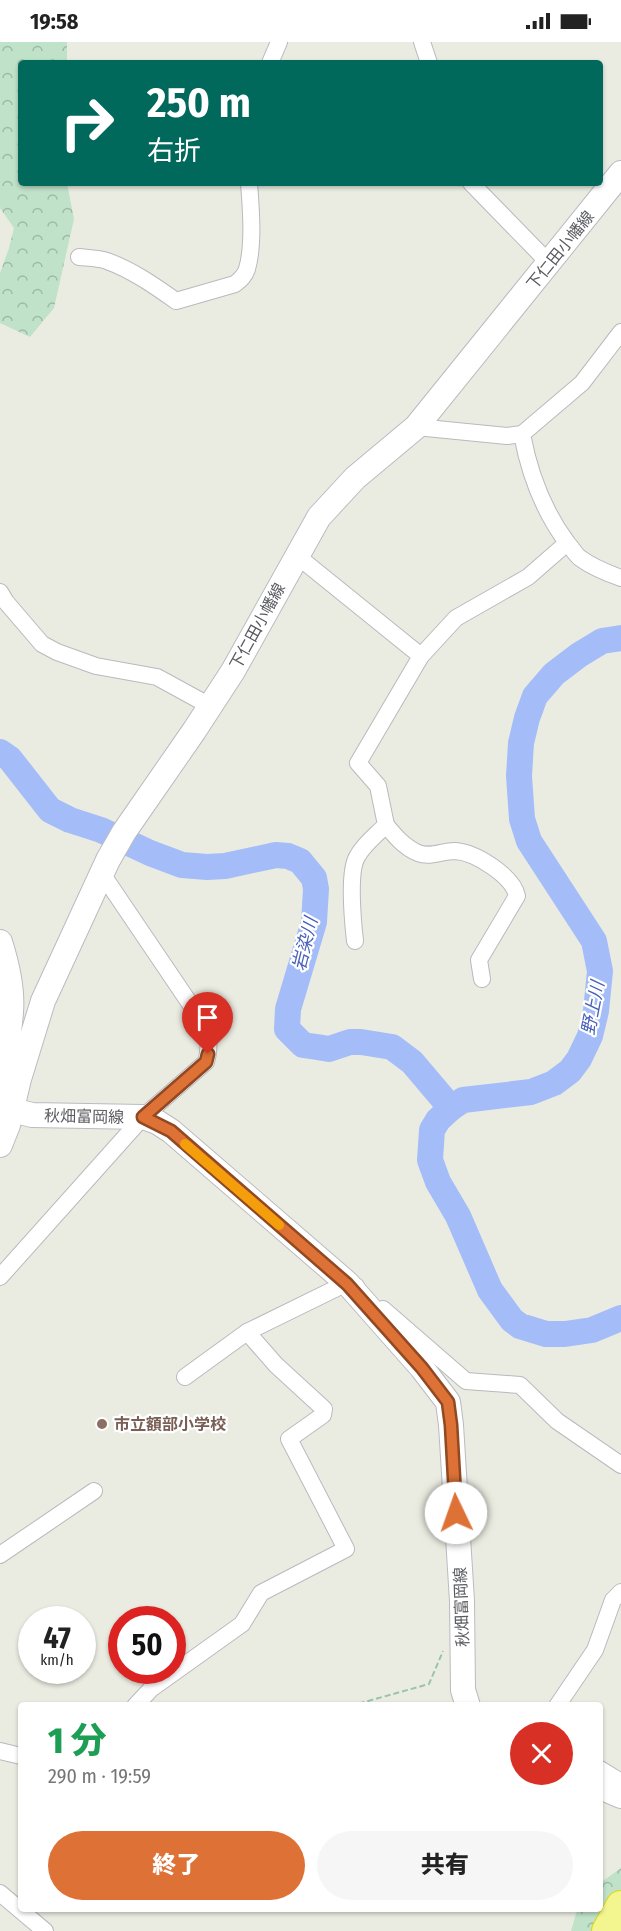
<!DOCTYPE html>
<html lang="ja">
<head>
<meta charset="utf-8">
<style>
  body { margin:0; font-family:"Fira Sans Condensed","Noto Sans JP",sans-serif; background:#f6f6f6; color:#222; height:100vh; display:flex; flex-direction:column; font-size:22px; white-space:nowrap }
  * { box-sizing:border-box; margin:0 }
  p { font-size:20px; color:#767676 }
  .icon { flex:none; width:33px; height:33px; fill:none; stroke:currentColor; stroke-width:2; stroke-linecap:round; stroke-linejoin:round }
  .map { position:relative; flex:1; overflow:hidden }
  .panel { position:absolute; left:18px; top:1660px; width:585px; height:210px; display:flex; flex-direction:column; background:#fff; border-radius:6px; box-shadow:0 2px 4px #0004 }
  .panel>* { flex:none }
  .top-card { position:absolute; left:18px; top:18px; width:585px; height:126px; border-radius:6px; box-shadow:0 2px 4px #0004; background:#00695c; color:#fff; overflow:hidden }
  .speed { position:absolute; left:18px; top:1564px; display:flex; gap:12px; font-size:30px; font-weight:700; text-align:center }
  .speed>* { display:grid; place-content:center; width:78px; height:78px; border-radius:50%; background:#fff; box-shadow:0 2px 4px #0004; line-height:1 }
  .speed small { font-size:15px; font-weight:400 }
  .speed .limit { border:9px solid #d22; background:#fff; color:#111 }
  .pin { position:absolute; display:grid; place-items:center; width:51px; height:51px; color:#fff; margin:-62px -26px; border-radius:50% 50% 50% 0; rotate:-45deg; box-shadow:0 0 6px #0007 }
  .pin .icon { rotate:45deg }
  .me { position:absolute; width:66px; margin:-33px; rotate:357deg; stroke-linejoin:round; filter:drop-shadow(0 0 4px #0008) }
  .turn { display:flex; align-items:center; gap:21px; height:126px; padding:0 30px; font-size:27px }
  .turn .icon { width:78px; height:78px; stroke-width:2.5 }
  .turn b { display:block; font-size:42px; line-height:51px }
  .round { display:grid; place-items:center; flex:none; width:63px; height:63px; border-radius:32px; background:#f6f6f6 }
  .overview { display:flex; align-items:center; justify-content:space-between; height:102px; padding:0 30px }
  h1 { font-size:36px; font-weight:800; line-height:45px; color:#1e9e55 }
  .cta { display:flex; gap:12px; margin-top:auto; padding:12px 30px }
  .cta a { flex:1; height:69px; border-radius:36px; background:#dd7136; color:#fff; font-size:24px; font-weight:800; line-height:69px; text-align:center }
  .cta a+a { background:#f6f6f6; color:#222 }
  .status { display:flex; justify-content:space-between; align-items:center; height:42px; padding:0 30px; background:#fff; direction:ltr }
  .status svg { height:16px; fill:currentColor }
  .map>svg:first-child { display:block }
  .forest { fill:url(#forest-crowns) }
  .lines { fill:none; stroke-linecap:round; stroke-linejoin:round }
  .river { stroke:#a4bdf9; stroke-width:26 }
  .street-casing { stroke:#b9b9bf; stroke-width:18 }
  .secondary-casing { stroke:#babbc2; stroke-width:26 }
  .highway-casing { stroke:#dfd70f; stroke-width:32 }
  .path { stroke:#99c2b0; stroke-width:2; stroke-dasharray:6 3; stroke-linecap:butt }
  .street { stroke:#fff; stroke-width:16 }
  .secondary { stroke:#fff; stroke-width:24 }
  .highway { stroke:#f3f68f; stroke-width:30 }
  .route-casing { stroke:#904923; stroke-width:15 }
  .route { stroke:#dd7136; stroke-width:10 }
  .slow { stroke:#f59e0b; stroke-width:10 }
  .education-dot { fill:#8d6e63; stroke:#fff; stroke-width:2 }
  .labels { text-anchor:middle; stroke-width:4.5; stroke-linejoin:round; paint-order:stroke }
  .street-label { font-size:16px; fill:#5a5b61; stroke:#fff }
  .education-label { font-size:16px; font-weight:bold; fill:#785e54; stroke:#fff; text-anchor:start }
  .water-label { font-size:18px; font-style:italic; fill:#4961ba; stroke:#fff }
</style>
</head>
<body>
<div class="status"><b>19:58</b><svg viewBox="0 0 49 12"><path d="M0 12V9h3v3zM5 12V6h3v6zM10 12V3h3v9zM15 12V0h3v12zM26 1h20v11H26zM47 4h2v5h-2z"/></svg></div>
<div class="map">
<svg width="621" height="1889" viewBox="0 0 621 1889">
  <defs>
    <pattern id="forest-crowns" width="20" height="18" patternUnits="userSpaceOnUse" patternTransform="scale(1.5)"><rect width="20" height="18" fill="#bfe2c9"/><path d="M2 6a3 3 0 1 1 6 0M12 15a3 3 0 1 1 6 0" fill="none" stroke="#9ebaa7"/></pattern>
  </defs>
  <rect width="100%" height="100%" fill="#ebece1"/>
  <g class="forest">
    <polygon points="0,0 67,0 67,21 21,21 21,141 67,141 74,177 54,266 30,295 0,281 0,231 9,206 14,186 0,166"/>
    <polygon points="621,1826 621,1889 571,1889 577,1868 600,1868 600,1841"/>
  </g>
  <g class="lines">
    <g class="river">
      <polyline points="621,596 602,599 579,613 554,632 535,654 527,676 521,701 519,734 522,777 529,799 594,899 600,929 596,969 590,994 579,1017 570,1029 554,1041 531,1050 463,1058 451,1066 438,1078 432,1088 430,1118 438,1140 458,1174 490,1248 512,1278 520,1284 546,1292 565,1292 592,1288 621,1276"/>
      <polyline points="0,710 10,717 50,768 70,778 101,788 150,811 182,823 207,825 225,824 276,813 288,814 300,819 314,836 316,847 314,880 288,967 287,987 303,1003 317,1005 329,1007 350,1000 361,1000 392,1005 412,1020 451,1066"/>
    </g>
    <defs>
      <g id="street">
        <polyline points="422,0 429,21"/>
        <polyline points="270,21 279,0"/>
        <polyline points="471,141 549,221"/>
        <path d="M 79,215 C 88,216 98,216 107,219 C 132,228 155,244 176,259 L 235,242 C 240,238 245,234 247,227 C 254,203 251,166 249,141"/>
        <polyline points="416,385 507,394 522,392 582,341 621,290"/>
        <path d="M 522,392 C 529,430 544,470 568,502 C 572,506 575,512 580,516 C 592,525 607,531 621,536"/>
        <path d="M 296,513 L 421,614 L 358,721 L 378,744 L 386,783 C 376,793 363,803 357,815 C 348,830 353,881 355,899"/>
        <polyline points="0,550 6,560 42,602 57,610 96,624 157,635 210,664"/>
        <polyline points="421,614 456,576 528,535 567,501"/>
        <path d="M 386,783 C 395,794 404,805 418,811 C 431,816 441,809 455,809 C 475,810 513,834 517,854 L 479,918 L 482,937"/>
        <path d="M 0,1235 L 143,1075 L 206,1020 C 211,1004 208,993 201,978 L 107,839 L 99,835"/>
        <polyline points="383,1267 466,1339 520,1343 557,1379 621,1423"/>
        <polyline points="185,1335 247,1290 347,1241 356,1244"/>
        <polyline points="0,1513 94,1449"/>
        <polyline points="135,1664 151,1647 242,1582 261,1551 346,1507 289,1397 323,1373 324,1367 276,1323 247,1290"/>
        <polyline points="557,1664 595,1608 613,1558 621,1550"/>
        <polyline points="0,1709 21,1714"/>
        <polyline points="600,1727 621,1740"/>
        <polyline points="0,1851 45,1889"/>
      </g>
      <g id="secondary">
        <path d="M 0,900 C 7,922 13,947 11,970 C 9,1001 0,1033 9,1063"/>
        <polyline points="12,1068 32,1073 143,1075 157,1080 171,1089 347,1241 422,1326 448,1360 451,1383 462,1559 463,1648 468,1664"/>
        <polyline points="0,1103 8,1083 19,1037 43,959 108,818 124,790 194,689 233,629 319,475 355,436 416,385 621,131"/>
        <polyline points="600,1745 621,1754"/>
      </g>
      <polyline id="highway" points="607,1889 621,1864"/>
    </defs>
    <use href="#street" class="street-casing"/>
    <use href="#secondary" class="secondary-casing"/>
    <use href="#highway" class="highway-casing"/>
    <polyline class="path" points="350,1664 429,1642 443,1609"/>
    <use href="#street" class="street"/>
    <use href="#secondary" class="secondary"/>
    <use href="#highway" class="highway"/>
  </g>
  <g class="lines">
    <defs>
      <polyline id="route" points="208,1012 206,1020 143,1075 171,1089 347,1242 422,1326 448,1360 451,1383 456,1471"/>
    </defs>
    <use href="#route" class="route-casing"/>
    <use href="#route" class="route"/>
    <polyline class="slow" points="185,1102 279,1183"/>
  </g>
  <circle class="education-dot" cx="102" cy="1382" r="6"/>
  <g class="labels">
    <g class="street-label">
      <text transform="translate(560 208) rotate(-51)" y="6">下仁田小幡線</text>
      <text transform="translate(257 584) rotate(-61)" y="6">下仁田小幡線</text>
      <text transform="translate(84 1074) rotate(1)" y="6">秋畑富岡線</text>
      <text transform="translate(461 1565) rotate(-92)" y="6">秋畑富岡線</text>
    </g>
    <g class="education-label">
      <text x="114" y="1388">市立額部小学校</text>
    </g>
    <g class="water-label">
      <text transform="translate(305 902) rotate(-76)" y="6">岩染川</text>
      <text transform="translate(593 966) rotate(-79)" y="6">野上川</text>
    </g>
  </g>
</svg>
<div class="speed"><div>47<small>km/h</small></div><div class="limit">50</div></div>
<div class="pin" style="left:208px;top:1012px;background:#d93025"><svg class="icon" aria-label="arrive" viewBox="0 0 24 24"><path d="M6 21V4h12l-3 4 3 4H6"/></svg></div>
<svg class="me" style="left:456px;top:1471px" viewBox="-20 -20 40 40"><circle r="19" fill="#fff"/><path d="M0-13L10 11 0 6-10 11z" fill="#dd7136"/></svg>
<div class="top-card">
<div class="turn"><svg class="icon" aria-label="right" viewBox="0 0 24 24"><path d="M7 20v-9h11M14 6l5 5-5 5"/></svg><div><b>250 m</b>右折</div></div>
</div>
<section class="panel">
<div class="overview"><div><h1>1 分</h1><p>290 m · 19:59</p></div><a class="round" style="background:#d93025;color:#fff"><svg class="icon" aria-label="close" viewBox="0 0 24 24"><path d="M6 6l12 12M18 6L6 18"/></svg></a></div>
<div class="cta"><a>終了</a><a>共有</a></div>
</section>
</div>
</body>
</html>
